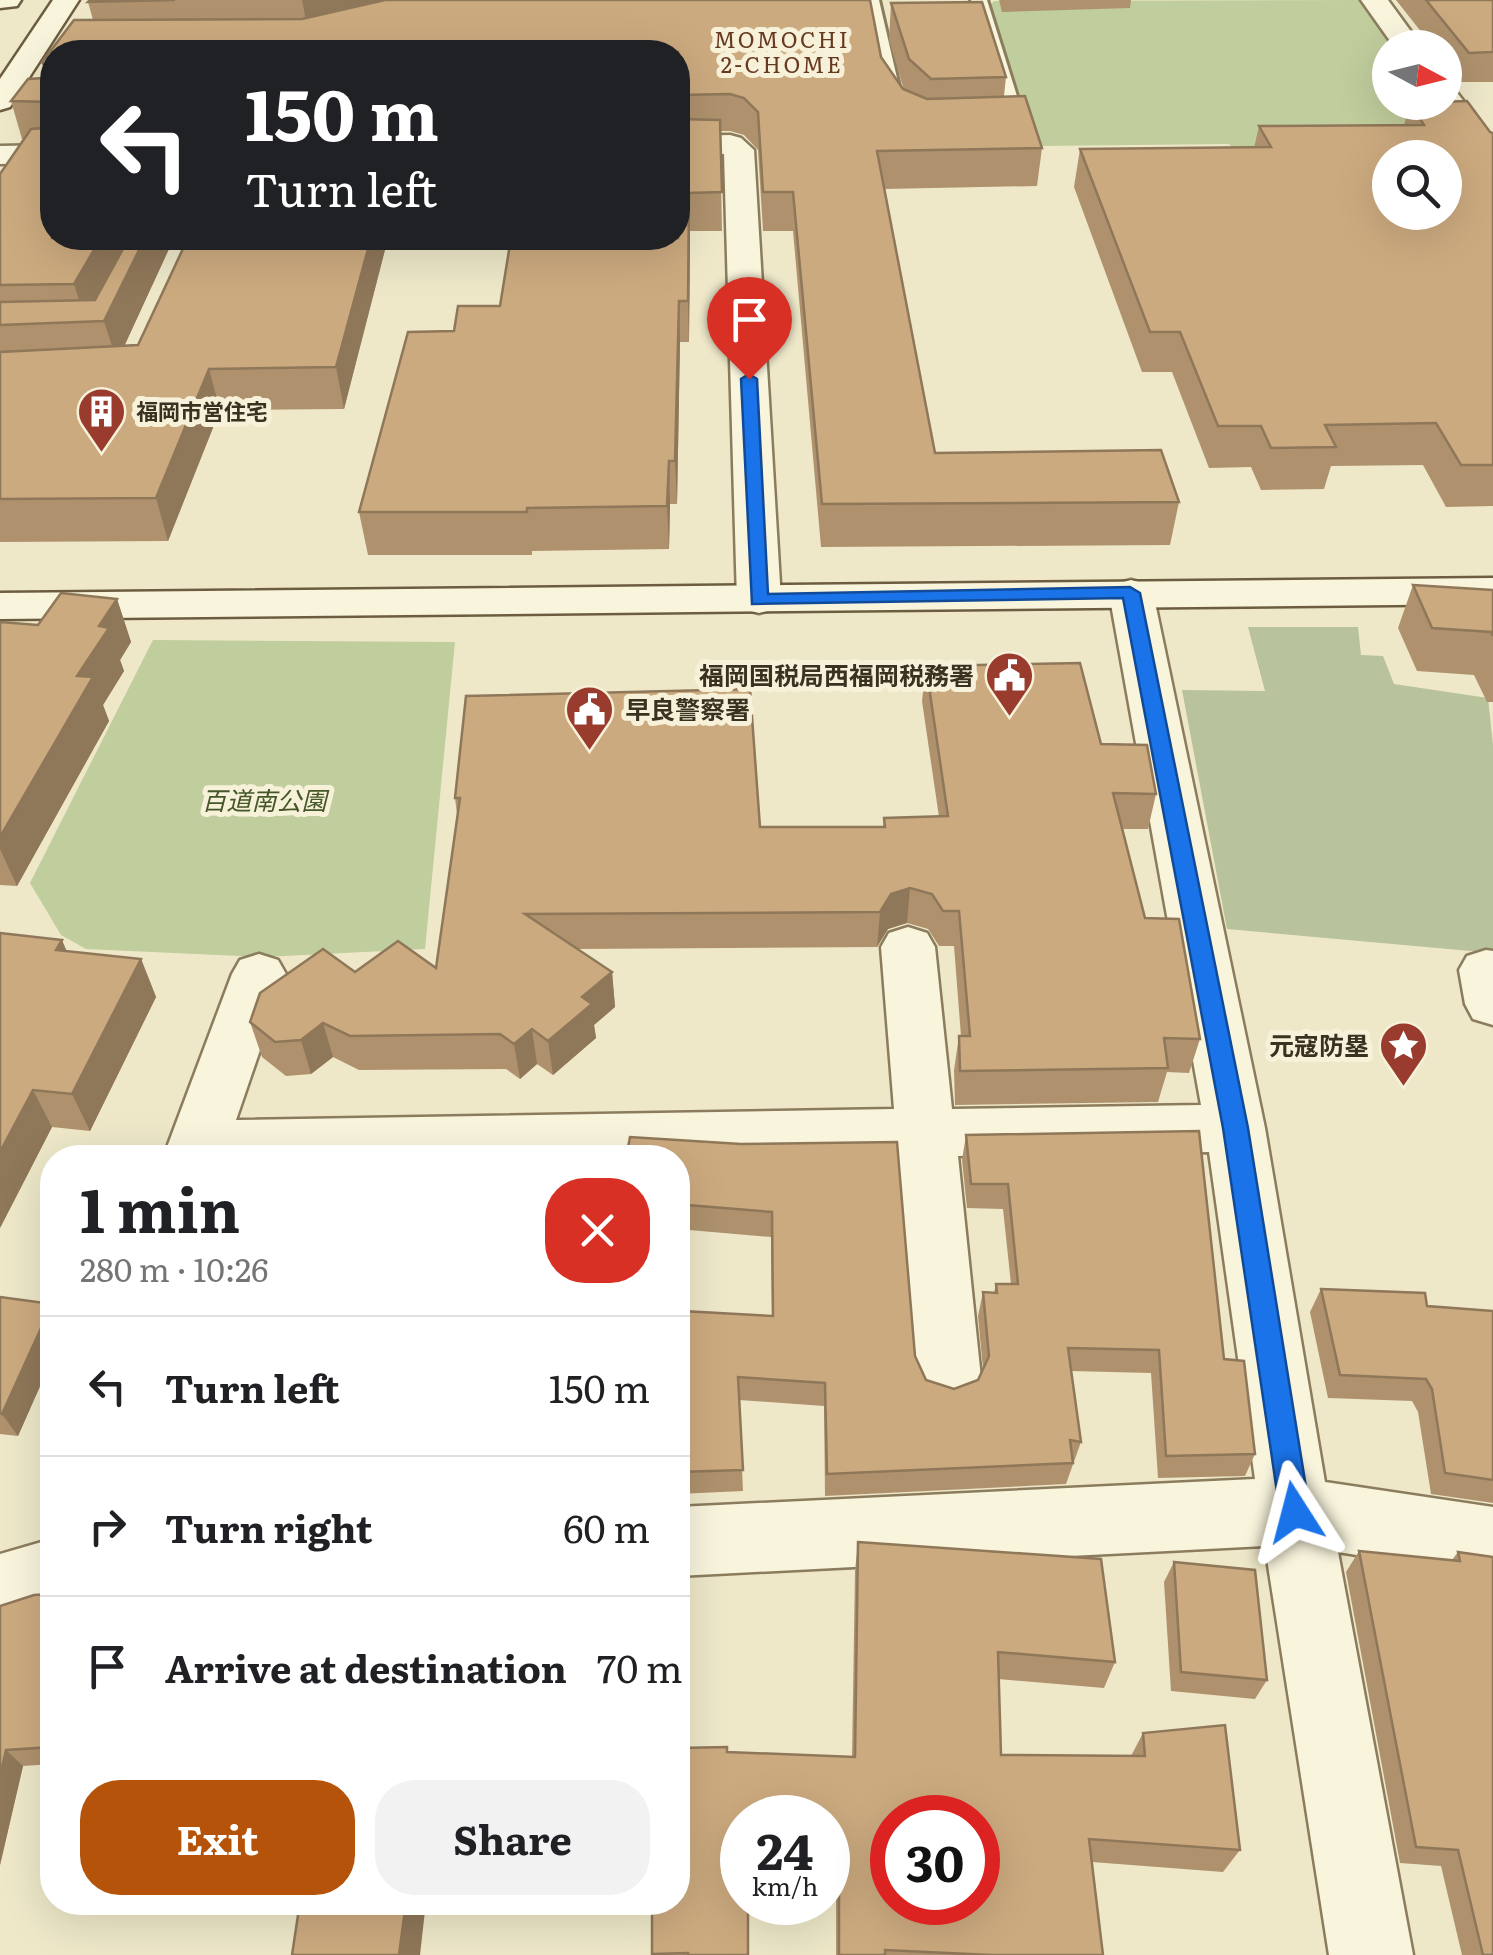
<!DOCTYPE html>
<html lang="en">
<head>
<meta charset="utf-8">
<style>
  body { margin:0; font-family:Literata,"Noto Sans JP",serif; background:#f2f2f2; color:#202124; height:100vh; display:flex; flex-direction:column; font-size:38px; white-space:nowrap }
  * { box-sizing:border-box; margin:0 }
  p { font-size:32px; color:#757577 }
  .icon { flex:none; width:55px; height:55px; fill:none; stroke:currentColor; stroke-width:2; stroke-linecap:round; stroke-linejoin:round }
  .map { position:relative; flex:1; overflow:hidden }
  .drawer { position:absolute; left:40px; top:1145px; width:650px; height:770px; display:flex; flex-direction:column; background:#fff; border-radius:40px; box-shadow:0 10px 40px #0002 }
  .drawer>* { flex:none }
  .banner { position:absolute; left:40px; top:40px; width:650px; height:210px; border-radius:40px; box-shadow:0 10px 40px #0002; background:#202124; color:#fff; overflow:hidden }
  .needle { width:65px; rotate:97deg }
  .controls { position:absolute; left:1372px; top:30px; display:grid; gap:20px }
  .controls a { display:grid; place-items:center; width:90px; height:90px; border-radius:50%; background:#fff; box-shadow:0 10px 40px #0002; font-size:50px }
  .speed { position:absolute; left:720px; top:1795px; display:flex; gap:20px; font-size:50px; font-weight:700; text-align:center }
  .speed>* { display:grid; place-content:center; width:130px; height:130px; border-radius:50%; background:#fff; box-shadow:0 10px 40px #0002; line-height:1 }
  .speed small { font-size:25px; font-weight:400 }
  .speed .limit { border:15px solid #d22; background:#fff; color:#111 }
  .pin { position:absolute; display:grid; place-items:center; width:85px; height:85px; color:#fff; margin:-102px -42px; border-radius:50% 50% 50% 0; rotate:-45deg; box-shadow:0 0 10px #0007 }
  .pin .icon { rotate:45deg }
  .me { position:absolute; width:110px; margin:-55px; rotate:351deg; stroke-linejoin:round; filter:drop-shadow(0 0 8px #0008) }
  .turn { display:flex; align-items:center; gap:35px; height:210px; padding:0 40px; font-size:45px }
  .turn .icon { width:130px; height:130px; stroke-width:2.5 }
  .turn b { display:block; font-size:70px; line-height:85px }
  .round { display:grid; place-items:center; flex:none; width:105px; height:105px; border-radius:40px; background:#f2f2f2 }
  .headline { display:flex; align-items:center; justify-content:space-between; height:170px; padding:0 40px }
  h1 { font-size:60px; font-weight:700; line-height:75px }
  .action { display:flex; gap:20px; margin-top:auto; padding:20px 40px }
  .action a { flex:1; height:115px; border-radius:40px; background:#b45309; color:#fff; font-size:40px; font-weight:700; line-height:115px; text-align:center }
  .action a+a { background:#f2f2f2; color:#202124 }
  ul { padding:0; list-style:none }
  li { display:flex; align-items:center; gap:30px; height:140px; padding:0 40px; border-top:2px solid #e0e0e0 }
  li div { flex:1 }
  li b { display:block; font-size:38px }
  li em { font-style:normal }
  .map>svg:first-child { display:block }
  .green { fill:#c0cd9c }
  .cemetery { fill:#b8c29b }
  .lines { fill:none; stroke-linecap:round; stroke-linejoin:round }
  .lane-casing { stroke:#8b7c5d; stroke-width:6 }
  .street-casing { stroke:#8b7c5d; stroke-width:5 }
  .secondary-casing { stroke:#6d5d40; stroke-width:5 }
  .lane { fill:#f9f4dc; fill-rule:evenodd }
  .street { fill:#f9f4dc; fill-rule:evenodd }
  .secondary { fill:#f9f4dc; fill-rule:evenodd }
  .wall { fill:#af926d; fill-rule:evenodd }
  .shaded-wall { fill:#8f7759 }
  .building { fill:#ccaa7f; stroke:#8f7759; stroke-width:2.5; fill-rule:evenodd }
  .route { fill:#1a73e8; stroke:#114b97; stroke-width:2.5 }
  .labels { text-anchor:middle; stroke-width:10; stroke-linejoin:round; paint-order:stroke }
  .far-neighbourhood-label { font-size:22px; letter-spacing:2.5px; fill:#673921; stroke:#f6f1d8 }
  .far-poi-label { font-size:22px; font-weight:bold; fill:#3b3121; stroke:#f6f1d8; text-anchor:start }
  .poi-label { font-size:25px; font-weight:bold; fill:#3b3121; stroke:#f6f1d8; text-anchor:end }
  .park-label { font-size:25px; font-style:italic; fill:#455728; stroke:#f6f1d8 }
</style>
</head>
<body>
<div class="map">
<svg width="1493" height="1955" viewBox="0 0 1493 1955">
  <rect width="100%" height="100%" fill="#eee8c9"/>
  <g class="green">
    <polygon points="1361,0 1397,47 1390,48 1390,102 1438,103 1477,154 1237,153 1229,144 1037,146 989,6 994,1"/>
    <polygon points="153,640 455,642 425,949 263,957 86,949 61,935 30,883"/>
  </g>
  <polygon class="cemetery" points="1248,627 1358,627 1361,655 1383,656 1394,684 1488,698 1493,745 1493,953 1227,929 1182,690 1265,691"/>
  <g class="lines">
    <defs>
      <g id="lane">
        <polygon points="863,0 879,0 903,104 900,108 885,104"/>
        <polygon points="971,0 987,0 1026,125 1023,129 1003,131 994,126 1007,120"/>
      </g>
      <g id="street">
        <polygon points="1361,0 1388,0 1423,48 1395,48"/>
        <polygon points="1445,87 1455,90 1493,139 1493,169 1482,167 1435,102 1445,102"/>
        <polygon points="730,135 741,138 754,150 781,600 775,609 759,613 743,609 737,600 724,154 678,154 678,136"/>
        <polygon points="52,145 52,163 0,164 0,146"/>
        <polygon points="1131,580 1146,584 1153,593 1265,1128 1325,1482 1493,1507 1493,1577 1338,1552 1413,1955 1329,1955 1265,1546 678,1576 678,1507 1255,1479 1209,1152 958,1156 981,1378 972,1399 948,1408 924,1399 915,1378 897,1157 678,1161 678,1158 163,1158 232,974 240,960 259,954 278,960 286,974 236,1120 894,1109 881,947 889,933 908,927 927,933 935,947 952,1109 1201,1105 1109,593 1116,584"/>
        <polygon points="1486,950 1493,951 1493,1025 1473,1019 1465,1004 1459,970 1467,956"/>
        <polygon points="52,1539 52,1609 0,1626 0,1554"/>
      </g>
      <g id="secondary">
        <polygon points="0,0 21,0 17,6 0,8"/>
        <polygon points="53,0 79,0 10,107 0,110 0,79"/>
        <polygon points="1493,578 1493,604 0,619 0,593"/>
      </g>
    </defs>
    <use href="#lane" class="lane-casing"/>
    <use href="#street" class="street-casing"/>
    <use href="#secondary" class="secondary-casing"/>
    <use href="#lane" class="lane"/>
    <use href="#street" class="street"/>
    <use href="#secondary" class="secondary"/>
  </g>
  <g class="wall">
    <polygon points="90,0 870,0 881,57 904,90 889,40 891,3 982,2 1006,77 1004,96 1025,96 1042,148 1037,186 884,189 935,453 1161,450 1179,502 1170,545 821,547 793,231 763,231 758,150 744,135 730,131 720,131 722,231 690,231 689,342 680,342 677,504 670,504 669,549 532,551 532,555 368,555 359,512 408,332 454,331 458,306 500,306 511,238 678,238 678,52 52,52 52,238 174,238 124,346 138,345 188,238 388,238 344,409 220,410 168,541 0,542 0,174 24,139 22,139 11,101 28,79 44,78 45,73 42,62 74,20 93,20 88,2"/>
    <polygon points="999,0 1131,0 1130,8 1002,12"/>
    <polygon points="1396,0 1493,0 1493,82 1461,82 1445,62 1445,48 1434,48"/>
    <polygon points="1410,103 1493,133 1493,506 1446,507 1423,465 1331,466 1324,489 1261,490 1251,467 1209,468 1172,372 1142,372 1074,187 1080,149 1254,148 1259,126 1404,125"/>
    <polygon points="1413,585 1493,590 1493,702 1487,702 1474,675 1417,671 1398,628"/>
    <polygon points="117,599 131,642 120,660 124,671 103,705 109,721 17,886 0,885 0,622 38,625"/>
    <polygon points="926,666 1101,744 1156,794 1148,829 1122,829 1145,918 1200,1039 1189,1073 1167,1072 1158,1102 955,1105 954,1070 959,1036 961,1036 954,946 939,946 928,929 907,923 888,929 877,947 577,949 612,972 615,1007 594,1025 596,1038 553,1075 537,1064 520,1079 506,1069 359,1070 333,1057 311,1074 286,1076 262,1057 250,1022 355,972 436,968 457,814 455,798 760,827 883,827 884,818 939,817 922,701"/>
    <polygon points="66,951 141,959 156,997 90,1131 52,1127 0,1228"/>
    <path d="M 966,1135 L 1224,1359 L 1255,1454 L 1245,1476 L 1158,1478 L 1151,1373 L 1071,1371 L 1081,1442 L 1066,1484 L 825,1496 L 824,1406 L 739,1400 L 743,1491 L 678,1494 L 678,1158 L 741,1144 L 915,1356 L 926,1380 L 954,1389 L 978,1380 L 983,1369 L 978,1316 L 983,1292 L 994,1293 L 996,1284 L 1011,1284 L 1003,1209 L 967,1208 L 962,1160 ZM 689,1230 L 771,1237 L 772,1316 L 686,1311 Z"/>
    <polygon points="1321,1289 1427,1306 1493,1311 1493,1503 1431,1494 1418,1412 1412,1401 1328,1398 1310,1312"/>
    <polygon points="0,1297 52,1304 52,1359 18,1436 0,1434"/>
    <polygon points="858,1542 1115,1662 1104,1688 998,1679 1001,1755 1131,1756 1143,1733 1240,1850 1223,1872 1092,1862 1103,1955 836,1955 836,1872 828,1872 828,1818 742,1818 748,1955 652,1955 652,1902 727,1752 852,1757 855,1571"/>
    <polygon points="1359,1551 1452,1560 1458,1552 1493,1955 1462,1955 1441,1866 1400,1863 1346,1572"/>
    <polygon points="1174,1562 1267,1680 1255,1699 1171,1691 1164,1582"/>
    <polygon points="52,1594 52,1764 23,1766 0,1865 0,1606"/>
  </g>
  <g class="shaded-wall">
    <polygon points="302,0 437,0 308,31"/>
    <polygon points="689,193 690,231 689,342 688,301"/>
    <polygon points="101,238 134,238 86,322 74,284"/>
    <polygon points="145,238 174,238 117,362 104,321"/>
    <polygon points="371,238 388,238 344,409 336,367"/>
    <polygon points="679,301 680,342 677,504 675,461"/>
    <polygon points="209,369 220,410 168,541 156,498"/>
    <polygon points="669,461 670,504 669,549 667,506"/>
    <polygon points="117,599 131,642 120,660 124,671 103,705 109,721 17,886 0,849 0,837 77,676 99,626"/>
    <polygon points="910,888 907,923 888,929 877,947 880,912 891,894"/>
    <polygon points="62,940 78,978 56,950"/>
    <polygon points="141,959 156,997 90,1131 72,1094"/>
    <polygon points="612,972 615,1007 594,1025 596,1038 553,1075 548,1041 582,997"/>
    <polygon points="323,1023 333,1057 311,1074 301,1040"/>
    <polygon points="532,1029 537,1064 520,1079 514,1044"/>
    <polygon points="33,1090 52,1127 0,1228 0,1152"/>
    <polygon points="687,1205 689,1230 685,1334 683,1311"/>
    <polygon points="52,1306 52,1359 18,1436 2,1414"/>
    <polygon points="6,1750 23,1766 0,1865 0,1776"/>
    <polygon points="406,1902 426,1902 420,1955 399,1955"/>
  </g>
  <g class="building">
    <polygon points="90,0 175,0 88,2"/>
    <polygon points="385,0 870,0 881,57 903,89 927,99 1025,96 1042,148 877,151 935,453 1161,450 1179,502 822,504 793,192 763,192 758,112 744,98 730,94 678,95 678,52 52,52 52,238 101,238 74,284 0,285 0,174 31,129 44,128 45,109 50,102 11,101 28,79 44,78 45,66 42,62 74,20 302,19"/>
    <polygon points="1426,0 1493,0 1493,52 1469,53"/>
    <polygon points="982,2 1006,77 931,79 909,59 891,3"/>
    <path d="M 1467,101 L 1490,132 L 1493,133 L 1493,465 L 1461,465 L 1436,423 L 1325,425 L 1336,447 L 1271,448 L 1261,426 L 1218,426 L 1180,332 L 1150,332 L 1080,149 L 1271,147 L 1259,126 L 1424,125 L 1410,103 ZM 1390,158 L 1445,158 L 1445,212 L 1390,212 Z"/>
    <polygon points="678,119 720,120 722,192 689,193 688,301 679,301 675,461 669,461 667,506 527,508 527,512 359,512 408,332 454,331 458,306 500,306 511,238 678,238"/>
    <polygon points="129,238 145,238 104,321 0,325 0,302 95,300"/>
    <polygon points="188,238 371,238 336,367 209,369 156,498 0,499 0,352 138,345"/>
    <polygon points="1413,585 1493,590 1493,636 1491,632 1432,628"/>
    <polygon points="61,593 117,599 99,626 109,628 77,676 93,677 0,837 0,622 38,625"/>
    <polygon points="1080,663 1101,744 1147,745 1156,794 1113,793 1145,918 1179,919 1200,1039 1164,1038 1168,1068 960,1071 959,1036 970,1036 959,911 943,911 932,894 910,888 891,894 880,912 525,914 612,972 582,997 592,1004 548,1041 532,1029 514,1044 500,1034 350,1036 323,1023 301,1040 275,1042 250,1022 260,993 323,949 355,972 398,941 436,968 460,798 455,798 466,696 750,689 760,827 885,827 884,818 948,816 926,666"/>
    <polygon points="0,933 62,940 56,950 141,959 72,1094 33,1090 0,1152"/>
    <path d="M 1199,1131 L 1224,1359 L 1244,1361 L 1255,1454 L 1166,1456 L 1159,1350 L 1068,1348 L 1081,1442 L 1070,1440 L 1073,1463 L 827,1474 L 825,1383 L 738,1377 L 743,1470 L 678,1472 L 678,1158 L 626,1158 L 630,1137 L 741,1144 L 897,1142 L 915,1356 L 926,1380 L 954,1389 L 978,1380 L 989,1356 L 983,1292 L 997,1293 L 996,1284 L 1018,1284 L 1008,1184 L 971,1184 L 966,1135 ZM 687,1205 L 772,1212 L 773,1316 L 683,1311 Z"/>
    <polygon points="1321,1289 1425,1293 1427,1306 1493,1311 1493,1480 1445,1473 1432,1389 1426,1379 1340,1375"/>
    <polygon points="0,1297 52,1304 2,1414 0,1413"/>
    <path d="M 858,1542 L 1101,1559 L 1115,1662 L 998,1652 L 1001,1755 L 1145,1756 L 1143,1733 L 1225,1725 L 1240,1850 L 1089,1839 L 1103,1955 L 991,1955 L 885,1950 L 885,1955 L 839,1955 L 839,1850 L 828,1850 L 828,1818 L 742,1818 L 742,1902 L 748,1902 L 748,1955 L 688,1955 L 688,1953 L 652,1954 L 652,1902 L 678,1902 L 678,1748 L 727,1747 L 727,1752 L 855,1757 ZM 892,1818 L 978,1818 L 978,1902 L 892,1902 Z"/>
    <polygon points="1359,1551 1460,1561 1458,1552 1493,1557 1493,1955 1483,1955 1458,1850 1416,1847"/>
    <polygon points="1174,1562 1255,1570 1267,1680 1181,1672"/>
    <polygon points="52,1594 52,1747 6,1750 0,1776 0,1606 34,1595"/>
    <polygon points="300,1902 406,1902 399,1955 292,1955"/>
  </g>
  <polygon class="route" points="749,374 757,379 768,594 1130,587 1140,593 1248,1128 1310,1512 1305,1521 1295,1525 1285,1521 1280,1512 1223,1128 1123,598 752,604 741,379"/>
  <defs>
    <symbol id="building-pin" viewBox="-11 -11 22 30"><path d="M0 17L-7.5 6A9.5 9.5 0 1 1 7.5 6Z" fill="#993c2e" stroke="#f6f1d8"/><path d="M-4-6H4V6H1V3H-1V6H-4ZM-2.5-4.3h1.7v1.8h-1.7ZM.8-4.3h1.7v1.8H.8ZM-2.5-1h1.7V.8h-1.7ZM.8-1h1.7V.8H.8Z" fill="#fff"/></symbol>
    <symbol id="civic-pin" viewBox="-11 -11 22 30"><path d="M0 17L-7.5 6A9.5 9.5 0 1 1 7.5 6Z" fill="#993c2e" stroke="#f6f1d8"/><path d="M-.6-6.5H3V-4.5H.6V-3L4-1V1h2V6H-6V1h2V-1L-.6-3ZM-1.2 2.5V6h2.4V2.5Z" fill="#fff"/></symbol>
    <symbol id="sight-pin" viewBox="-11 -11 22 30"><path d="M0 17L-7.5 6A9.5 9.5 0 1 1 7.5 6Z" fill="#993c2e" stroke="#f6f1d8"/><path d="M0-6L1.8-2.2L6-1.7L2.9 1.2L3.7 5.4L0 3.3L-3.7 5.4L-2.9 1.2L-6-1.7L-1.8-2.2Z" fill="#fff"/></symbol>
  </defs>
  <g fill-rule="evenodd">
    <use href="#building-pin" x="74" y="384" width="55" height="75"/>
    <use href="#civic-pin" x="982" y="648" width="55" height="75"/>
    <use href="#civic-pin" x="562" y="682" width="55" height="75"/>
    <use href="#sight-pin" x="1376" y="1018" width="55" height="75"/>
  </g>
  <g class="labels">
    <g class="far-neighbourhood-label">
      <text x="782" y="48">MOMOCHI<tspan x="782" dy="25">2-CHOME</tspan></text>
    </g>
    <g class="far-poi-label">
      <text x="136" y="420">福岡市営住宅</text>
    </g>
    <g class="poi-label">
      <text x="974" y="685">福岡国税局西福岡税務署</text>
      <text x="625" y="719" text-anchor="start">早良警察署</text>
      <text x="1369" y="1055">元寇防塁</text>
    </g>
    <g class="park-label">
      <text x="264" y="810">百道南公園</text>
    </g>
  </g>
</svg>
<div class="controls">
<a><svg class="needle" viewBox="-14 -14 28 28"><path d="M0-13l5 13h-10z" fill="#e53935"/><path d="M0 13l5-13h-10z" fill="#757577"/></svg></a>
<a><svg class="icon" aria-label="search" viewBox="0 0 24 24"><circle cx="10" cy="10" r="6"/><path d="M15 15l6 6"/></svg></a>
</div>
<div class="speed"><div>24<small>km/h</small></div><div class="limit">30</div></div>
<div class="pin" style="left:749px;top:379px;background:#d93025"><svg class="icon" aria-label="arrive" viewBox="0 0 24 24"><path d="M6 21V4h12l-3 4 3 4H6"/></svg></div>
<svg class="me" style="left:1295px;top:1512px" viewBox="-20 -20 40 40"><path d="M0-17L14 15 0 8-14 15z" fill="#1a73e8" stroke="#fff" stroke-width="4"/></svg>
<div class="banner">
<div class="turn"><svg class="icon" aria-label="left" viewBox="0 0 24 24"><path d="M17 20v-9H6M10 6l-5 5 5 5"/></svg><div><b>150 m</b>Turn left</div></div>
</div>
<section class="drawer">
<div class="headline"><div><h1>1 min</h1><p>280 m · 10:26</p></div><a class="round" style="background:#d93025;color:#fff"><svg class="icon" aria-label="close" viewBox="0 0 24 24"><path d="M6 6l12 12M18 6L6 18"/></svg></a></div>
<ul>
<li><svg class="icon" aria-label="left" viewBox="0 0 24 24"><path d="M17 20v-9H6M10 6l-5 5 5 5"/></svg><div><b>Turn left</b></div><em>150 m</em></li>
<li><svg class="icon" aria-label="right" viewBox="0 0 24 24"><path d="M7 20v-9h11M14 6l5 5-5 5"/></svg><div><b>Turn right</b></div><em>60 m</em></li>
<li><svg class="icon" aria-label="arrive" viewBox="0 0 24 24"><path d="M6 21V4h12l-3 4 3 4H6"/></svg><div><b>Arrive at destination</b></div><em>70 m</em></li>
</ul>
<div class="action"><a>Exit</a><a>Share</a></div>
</section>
</div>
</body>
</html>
